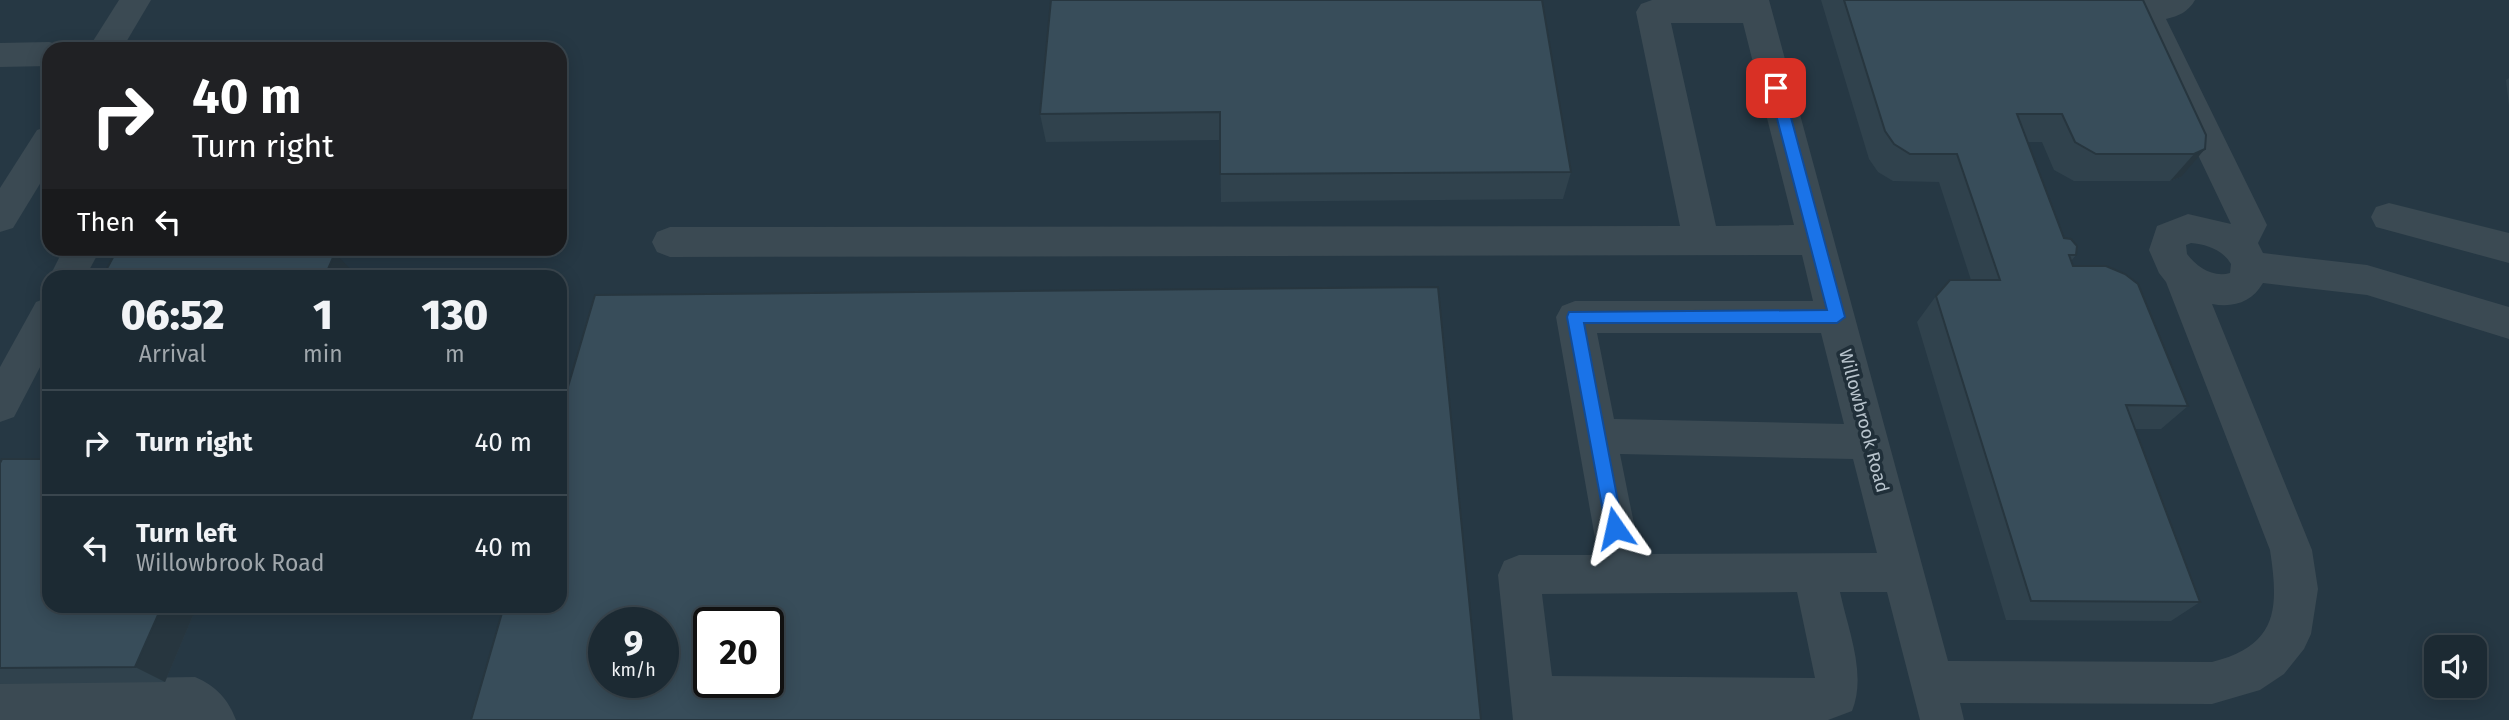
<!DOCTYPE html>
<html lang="en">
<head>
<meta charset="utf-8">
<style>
  body { margin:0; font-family:"Fira Sans",sans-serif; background:#29363f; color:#f1f3f6; height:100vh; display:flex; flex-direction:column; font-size:26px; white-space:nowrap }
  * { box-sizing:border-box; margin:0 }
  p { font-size:23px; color:#a0a7ac }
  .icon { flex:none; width:38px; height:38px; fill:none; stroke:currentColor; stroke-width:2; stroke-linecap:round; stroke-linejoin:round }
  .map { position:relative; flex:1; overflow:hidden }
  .details { position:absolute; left:42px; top:270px; width:525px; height:343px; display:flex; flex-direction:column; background:#1c2a33; border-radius:21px; box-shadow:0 4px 18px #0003,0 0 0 2px #3a464e }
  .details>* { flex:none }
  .banner { position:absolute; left:42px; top:42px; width:525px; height:214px; border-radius:21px; box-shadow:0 4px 18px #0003,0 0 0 2px #3a464e; background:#202124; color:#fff; overflow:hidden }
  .tools { position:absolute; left:2424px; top:635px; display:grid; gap:14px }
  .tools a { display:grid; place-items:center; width:63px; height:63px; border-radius:14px; background:#1c2a33; box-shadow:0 4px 18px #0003,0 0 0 2px #3a464e; font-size:35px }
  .speed { position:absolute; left:588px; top:607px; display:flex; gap:14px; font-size:35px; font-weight:700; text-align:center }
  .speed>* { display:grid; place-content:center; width:91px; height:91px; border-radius:50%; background:#1c2a33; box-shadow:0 4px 18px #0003,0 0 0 2px #3a464e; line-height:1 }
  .speed small { font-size:18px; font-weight:400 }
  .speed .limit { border:4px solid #111; border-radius:10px; background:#fff; color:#111 }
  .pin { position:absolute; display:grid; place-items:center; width:60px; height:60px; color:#fff; margin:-30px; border-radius:14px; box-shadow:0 4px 10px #0006 }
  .me { position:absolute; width:77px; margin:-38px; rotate:349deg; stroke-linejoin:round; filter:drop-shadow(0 0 5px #0008) }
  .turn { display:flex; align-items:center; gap:24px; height:147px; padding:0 35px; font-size:32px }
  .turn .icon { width:91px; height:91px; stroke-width:2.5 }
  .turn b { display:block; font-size:49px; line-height:60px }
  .then { display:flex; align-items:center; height:66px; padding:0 35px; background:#0003; gap:14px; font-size:26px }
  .eta { display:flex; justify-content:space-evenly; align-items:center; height:119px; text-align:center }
  .eta b { font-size:42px; font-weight:800; line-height:49px }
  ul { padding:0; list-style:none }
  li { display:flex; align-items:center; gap:21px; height:105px; padding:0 35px; border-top:2px solid #3a464e }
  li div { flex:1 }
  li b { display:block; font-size:26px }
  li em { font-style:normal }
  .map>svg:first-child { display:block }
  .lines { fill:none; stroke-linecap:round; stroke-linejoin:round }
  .minor { fill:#3b4a53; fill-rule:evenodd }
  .wall { fill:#30424d }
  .shaded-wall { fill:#27363f }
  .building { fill:#384d5a; stroke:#27363f; stroke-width:2; fill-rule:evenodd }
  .route { fill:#1a73e8; stroke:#114b97; stroke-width:2 }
  .labels { text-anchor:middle; stroke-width:7; stroke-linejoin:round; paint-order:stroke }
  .street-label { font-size:18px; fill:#b8c4cd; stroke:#202f39 }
</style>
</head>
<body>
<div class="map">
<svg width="2509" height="720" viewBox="0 0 2509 720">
  <rect width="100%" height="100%" fill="#263844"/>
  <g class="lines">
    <g class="minor">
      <polygon points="119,0 151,0 122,49 88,49"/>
      <path d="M 1652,0 L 1769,0 L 1948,661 L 2212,662 C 2278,645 2279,609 2270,550 L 2166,282 L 2159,273 L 2149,250 L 2157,226 L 2188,214 L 2231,224 L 2124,0 L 2195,0 C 2188,12 2179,16 2166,19 L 2267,225 L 2258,243 L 2263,253 L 2367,265 L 2509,307 L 2509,339 L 2367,295 L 2263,283 C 2252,302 2234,308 2212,304 L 2312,550 L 2318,589 L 2311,634 L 2304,649 L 2284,674 L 2260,690 L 2212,704 L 1960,703 L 1964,720 L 1920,720 L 1887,592 L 1840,592 C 1848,630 1867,674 1852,711 L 1828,720 L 1513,720 L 1498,575 L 1504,561 L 1519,555 L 1598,555 L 1556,317 L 1562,306 L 1575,301 L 1813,301 L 1802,255 L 670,257 L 657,252 L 652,242 L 657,232 L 670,227 L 1680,226 L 1636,12 L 1641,4 ZM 1671,23 L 1743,23 L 1794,225 L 1716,226 ZM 2191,243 C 2206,244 2223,250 2231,264 L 2230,273 C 2213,278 2197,267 2187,254 L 2186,245 ZM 1597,333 L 1821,333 L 1844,424 L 1614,419 ZM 1620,454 L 1853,459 L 1877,553 L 1640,554 ZM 1797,592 L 1815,678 L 1552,676 L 1542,594 Z"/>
      <polygon points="49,42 61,45 63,49 49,49 49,66 0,67 0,43"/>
      <polygon points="49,126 49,169 13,228 0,232 0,188 37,130"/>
      <polygon points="2389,203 2509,233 2509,263 2376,227 2371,217 2376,207"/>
      <polygon points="64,248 101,248 86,276 50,276"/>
      <polygon points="49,297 49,350 14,417 0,422 0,367 36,302"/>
      <path d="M 195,677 C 216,686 228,699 236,720 L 0,720 L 0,680 Z"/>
    </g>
  </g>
  <g class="wall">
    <polygon points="1051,0 1571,172 1563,199 1221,202 1220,140 1046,142 1040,114"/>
    <polygon points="1821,0 2143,0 2206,135 2181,177 2170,181 2074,181 2054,170 2042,142 2028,142 2064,238 2076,255 2071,261 2073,266 2188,406 2161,429 2135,429 2200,602 2171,621 2006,620 1917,322 1936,296 1971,280 1939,182 1893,181 1878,172 1869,159"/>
    <polygon points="2509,78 2509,106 2506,80"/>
    <polygon points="0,463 49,606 197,606 165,682 0,684"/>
  </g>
  <g class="shaded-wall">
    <polygon points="2205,149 2181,177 2170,181 2194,154"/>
    <polygon points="303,248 334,248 322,275 301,253"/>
    <polygon points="335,253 356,275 356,276 325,276"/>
    <polygon points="162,606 197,606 165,682 135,667"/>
  </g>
  <g class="building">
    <polygon points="1051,0 1542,0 1571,172 1220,174 1220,112 1040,114"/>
    <polygon points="1844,0 2143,0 2206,135 2205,149 2194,154 2096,154 2075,142 2062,114 2017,114 2064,238 2071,239 2077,246 2076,255 2069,255 2073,266 2106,266 2125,274 2138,284 2188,406 2126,405 2200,602 2031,601 1936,296 1950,280 2000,280 1957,154 1910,154 1894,144 1885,131"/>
    <polygon points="118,248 303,248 301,253 335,253 325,276 103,276"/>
    <path d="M 1438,287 L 1481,720 L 471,720 L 504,606 L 560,606 L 560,414 L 595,295 ZM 604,623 L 663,623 L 663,682 L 604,682 ZM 709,623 L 768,623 L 768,682 L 709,682 Z"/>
    <polygon points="49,378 49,391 42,391"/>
    <polygon points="2,459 49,459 49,606 162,606 135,667 0,668 0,463"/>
  </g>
  <polygon class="route" points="1776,82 1783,88 1845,317 1837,323 1584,323 1623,528 1621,533 1615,536 1608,533 1606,528 1567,317 1569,312 1827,310 1769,88"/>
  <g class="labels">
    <g class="street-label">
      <text transform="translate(1864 421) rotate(75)" y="6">Willowbrook Road</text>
    </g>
  </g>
</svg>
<div class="tools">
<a><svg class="icon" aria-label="sound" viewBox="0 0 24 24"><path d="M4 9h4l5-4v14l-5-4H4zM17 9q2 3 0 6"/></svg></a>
</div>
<div class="speed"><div>9<small>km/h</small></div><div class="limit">20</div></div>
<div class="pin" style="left:1776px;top:88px;background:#d93025"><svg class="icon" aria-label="arrive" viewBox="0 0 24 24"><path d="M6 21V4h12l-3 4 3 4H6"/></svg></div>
<svg class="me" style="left:1615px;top:528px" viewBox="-20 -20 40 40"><path d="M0-17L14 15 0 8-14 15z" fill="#1a73e8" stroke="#fff" stroke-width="4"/></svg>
<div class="banner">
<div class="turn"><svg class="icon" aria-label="right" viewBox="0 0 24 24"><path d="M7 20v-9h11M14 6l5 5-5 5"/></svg><div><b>40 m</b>Turn right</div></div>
<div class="then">Then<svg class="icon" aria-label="left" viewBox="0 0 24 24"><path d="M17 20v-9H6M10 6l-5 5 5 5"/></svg></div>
</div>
<section class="details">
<div class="eta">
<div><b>06:52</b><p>Arrival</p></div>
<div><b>1</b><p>min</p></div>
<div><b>130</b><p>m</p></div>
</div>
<ul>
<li><svg class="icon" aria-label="right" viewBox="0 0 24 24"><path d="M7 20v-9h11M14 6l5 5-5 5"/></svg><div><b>Turn right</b></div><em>40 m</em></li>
<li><svg class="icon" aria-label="left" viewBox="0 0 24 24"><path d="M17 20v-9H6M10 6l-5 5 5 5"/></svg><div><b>Turn left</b><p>Willowbrook Road</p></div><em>40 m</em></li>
</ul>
</section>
</div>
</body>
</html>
